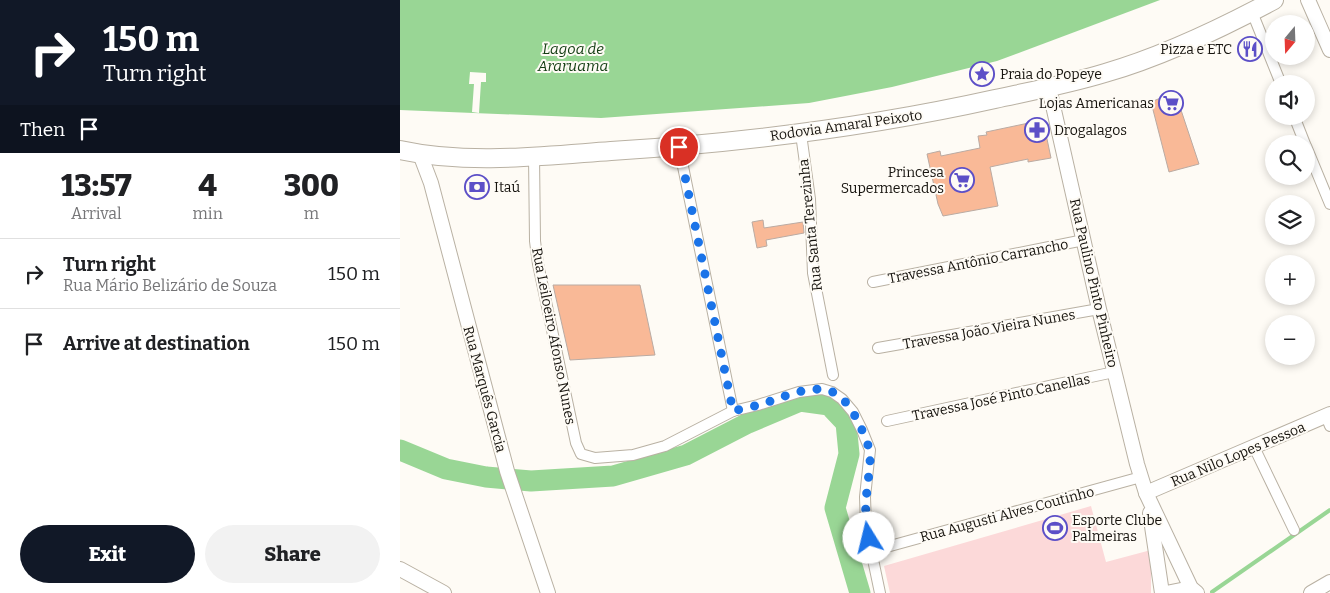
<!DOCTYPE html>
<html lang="en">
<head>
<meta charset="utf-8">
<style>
  body { margin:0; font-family:Bitter,serif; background:#f2f2f2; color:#202124; height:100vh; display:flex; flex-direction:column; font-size:19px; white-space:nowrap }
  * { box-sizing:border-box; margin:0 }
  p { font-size:16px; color:#757577 }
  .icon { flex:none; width:28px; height:28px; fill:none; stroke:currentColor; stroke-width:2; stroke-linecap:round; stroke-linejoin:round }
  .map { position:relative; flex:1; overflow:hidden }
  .panel { display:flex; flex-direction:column; background:#fff; width:400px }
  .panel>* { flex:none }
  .hud { background:#111827; color:#fff; overflow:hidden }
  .needle { width:32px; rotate:199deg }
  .controls { position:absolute; left:865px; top:15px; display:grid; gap:10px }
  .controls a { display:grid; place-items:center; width:50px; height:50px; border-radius:50%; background:#fff; box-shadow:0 2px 8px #0003; font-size:25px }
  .pin { position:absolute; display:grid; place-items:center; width:42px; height:42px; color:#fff; margin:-21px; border:2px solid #fff; border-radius:50%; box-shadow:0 1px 5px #0007 }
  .me { position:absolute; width:55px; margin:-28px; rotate:351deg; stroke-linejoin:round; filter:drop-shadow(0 0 4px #0008) }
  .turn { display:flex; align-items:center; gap:18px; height:105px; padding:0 20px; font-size:22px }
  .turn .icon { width:65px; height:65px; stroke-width:2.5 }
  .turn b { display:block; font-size:35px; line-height:42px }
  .then { display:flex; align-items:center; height:48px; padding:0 20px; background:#0003; gap:10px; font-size:19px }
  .eta { display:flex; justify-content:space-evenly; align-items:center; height:85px; text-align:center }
  .eta b { font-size:30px; font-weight:800; line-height:35px }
  .cta { display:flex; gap:10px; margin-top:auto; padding:10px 20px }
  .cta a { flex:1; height:58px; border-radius:30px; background:#111827; color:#fff; font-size:20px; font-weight:800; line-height:58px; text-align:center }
  .cta a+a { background:#f2f2f2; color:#202124 }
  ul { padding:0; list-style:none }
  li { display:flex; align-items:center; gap:15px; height:70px; padding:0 20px; border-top:1px solid #e0e0e0 }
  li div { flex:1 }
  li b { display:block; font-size:19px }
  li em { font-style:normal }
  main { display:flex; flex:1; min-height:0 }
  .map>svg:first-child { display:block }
  .green { fill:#fcd9d9 }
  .water { fill:#99d695 }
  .pier { fill:#fefbf5 }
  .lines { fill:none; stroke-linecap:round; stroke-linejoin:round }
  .stream { stroke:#99d695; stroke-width:4 }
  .river { stroke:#99d695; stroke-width:21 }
  .building { fill:#f9b997; stroke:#baaba3 }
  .street-casing { stroke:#b9b1a3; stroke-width:12 }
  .secondary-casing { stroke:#b9b1a3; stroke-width:16 }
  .highway-casing { stroke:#b9b1a3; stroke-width:20 }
  .street { stroke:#fff; stroke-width:10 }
  .secondary { stroke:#fff; stroke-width:14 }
  .highway { stroke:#fff; stroke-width:18 }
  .route { stroke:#1a73e8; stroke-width:9; stroke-dasharray:0 16.2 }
  .labels { text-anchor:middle; stroke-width:4; stroke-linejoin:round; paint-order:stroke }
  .poi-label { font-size:14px; fill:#16130e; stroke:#fefbf5; text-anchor:start }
  .street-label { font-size:14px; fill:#16130e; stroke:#fefbf5 }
  .water-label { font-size:15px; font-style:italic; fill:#133d13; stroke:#fefbf5 }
</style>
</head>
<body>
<main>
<section class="panel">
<div class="hud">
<div class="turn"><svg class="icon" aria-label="right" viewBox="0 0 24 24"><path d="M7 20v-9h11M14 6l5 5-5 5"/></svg><div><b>150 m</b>Turn right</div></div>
<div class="then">Then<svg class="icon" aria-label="arrive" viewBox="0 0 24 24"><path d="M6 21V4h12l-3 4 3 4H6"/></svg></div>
</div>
<div class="eta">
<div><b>13:57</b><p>Arrival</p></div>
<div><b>4</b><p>min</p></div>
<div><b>300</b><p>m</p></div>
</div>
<ul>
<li><svg class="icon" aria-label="right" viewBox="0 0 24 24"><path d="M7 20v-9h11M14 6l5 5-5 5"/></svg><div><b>Turn right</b><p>Rua Mário Belizário de Souza</p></div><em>150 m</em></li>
<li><svg class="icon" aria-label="arrive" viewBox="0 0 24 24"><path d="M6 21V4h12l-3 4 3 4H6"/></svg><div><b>Arrive at destination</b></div><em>150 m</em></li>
</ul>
<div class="cta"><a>Exit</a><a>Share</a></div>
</section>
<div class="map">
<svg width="930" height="593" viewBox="0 0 930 593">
  <rect width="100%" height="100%" fill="#fefbf5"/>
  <polygon class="green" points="691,506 706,562 751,550 751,593 490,593 484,566"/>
  <polygon class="water" points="0,0 760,0 597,61 492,87 409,103 201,118 0,110"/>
  <polygon class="pier" points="70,72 86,73 86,82 81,82 79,113 72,112 74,84 69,84"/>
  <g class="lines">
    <polyline class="stream" points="812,592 930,510"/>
    <polyline class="river" points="0,450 46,469 86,477 131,481 213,476 286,455 348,423 400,401 429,405 446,423 449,454 435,508 460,593"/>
  </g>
  <g class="building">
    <polygon points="775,92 799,164 769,172 751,102"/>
    <polygon points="643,120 651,158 628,162 628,159 590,167 598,206 543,216 538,204 527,154 540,151 541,156 580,148 578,136 587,135 586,132"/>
    <polygon points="363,220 364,228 403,222 404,233 366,240 367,246 357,248 352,222"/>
    <polygon points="153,285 240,285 255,355 170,360"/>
  </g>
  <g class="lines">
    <defs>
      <g id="street">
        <polyline points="852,12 881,84"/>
        <polyline points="894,116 905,144"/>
        <polyline points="401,134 410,199 413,273 433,375"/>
        <polyline points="906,146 930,204"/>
        <polyline points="279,147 333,411"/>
        <polyline points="134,156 135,241 138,264 176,443 181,454 195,458 233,455 265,446 333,411 358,405 399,392 422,389 432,392 442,399 453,412 462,430 470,450 465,497 466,526 480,593"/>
        <polyline points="473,282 684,240"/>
        <polyline points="478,348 699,309"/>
        <polyline points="926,416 930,426"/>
        <polyline points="487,421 714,372"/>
        <polyline points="854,447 894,530"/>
        <polyline points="472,551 741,477"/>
      </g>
      <g id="secondary">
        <polyline points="908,0 930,50"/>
        <polyline points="649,88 699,309 737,464 746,493 791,588 797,593"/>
        <polyline points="20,154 31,183 107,471 148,593"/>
        <polyline points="746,493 930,414"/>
        <polyline points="750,513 762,593"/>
        <polyline points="0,569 44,593"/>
        <polyline points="766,593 791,588"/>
        <polyline points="911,593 930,582"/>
      </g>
      <path id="highway" d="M 0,150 C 68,165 142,156 211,151 C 340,143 469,127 595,99 C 632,91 669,84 705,73 C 764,56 820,29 874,0"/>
    </defs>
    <use href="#street" class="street-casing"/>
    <use href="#secondary" class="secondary-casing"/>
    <use href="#highway" class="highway-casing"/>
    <use href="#street" class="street"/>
    <use href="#secondary" class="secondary"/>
    <use href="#highway" class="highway"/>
  </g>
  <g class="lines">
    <path class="route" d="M 279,147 L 333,411 C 341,409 350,407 359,405 C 379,399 409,384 430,391 C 442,395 451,408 456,418 C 463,432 471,446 470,462 C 468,490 462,509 469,538"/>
  </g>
  <defs>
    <symbol id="restaurant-ring" viewBox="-11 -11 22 22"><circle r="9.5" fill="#fefbf5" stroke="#5c4fc7" stroke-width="1.5"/><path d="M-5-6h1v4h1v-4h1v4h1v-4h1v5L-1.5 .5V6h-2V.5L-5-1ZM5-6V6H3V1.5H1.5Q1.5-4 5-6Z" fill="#5c4fc7"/></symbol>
    <symbol id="sight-ring" viewBox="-11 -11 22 22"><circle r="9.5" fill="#fefbf5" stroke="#5c4fc7" stroke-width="1.5"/><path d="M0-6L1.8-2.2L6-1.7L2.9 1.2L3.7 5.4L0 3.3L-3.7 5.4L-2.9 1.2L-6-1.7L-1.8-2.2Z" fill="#5c4fc7"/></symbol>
    <symbol id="supermarket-ring" viewBox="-11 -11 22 22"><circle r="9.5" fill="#fefbf5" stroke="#5c4fc7" stroke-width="1.5"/><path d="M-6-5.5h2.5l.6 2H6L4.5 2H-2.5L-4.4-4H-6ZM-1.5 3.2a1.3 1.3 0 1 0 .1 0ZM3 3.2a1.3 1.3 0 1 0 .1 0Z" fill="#5c4fc7"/></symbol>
    <symbol id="pharmacy-ring" viewBox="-11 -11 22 22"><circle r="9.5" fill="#fefbf5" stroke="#5c4fc7" stroke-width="1.5"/><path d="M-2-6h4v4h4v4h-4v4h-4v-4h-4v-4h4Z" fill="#5c4fc7"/></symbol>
    <symbol id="bank-ring" viewBox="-11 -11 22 22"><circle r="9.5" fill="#fefbf5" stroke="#5c4fc7" stroke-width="1.5"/><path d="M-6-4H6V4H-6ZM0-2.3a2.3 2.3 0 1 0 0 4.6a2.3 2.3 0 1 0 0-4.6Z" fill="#5c4fc7"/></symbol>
    <symbol id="stadium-ring" viewBox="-11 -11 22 22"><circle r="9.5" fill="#fefbf5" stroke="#5c4fc7" stroke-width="1.5"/><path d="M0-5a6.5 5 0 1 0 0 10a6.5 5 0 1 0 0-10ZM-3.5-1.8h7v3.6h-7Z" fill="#5c4fc7"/></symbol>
  </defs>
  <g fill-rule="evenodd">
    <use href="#restaurant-ring" x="836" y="35" width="28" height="28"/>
    <use href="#sight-ring" x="568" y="60" width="28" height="28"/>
    <use href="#supermarket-ring" x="757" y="89" width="28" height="28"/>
    <use href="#pharmacy-ring" x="623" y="116" width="28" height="28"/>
    <use href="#supermarket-ring" x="548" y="166" width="28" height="28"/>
    <use href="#bank-ring" x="63" y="173" width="28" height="28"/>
    <use href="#stadium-ring" x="641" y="514" width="28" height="28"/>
  </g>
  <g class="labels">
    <g class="poi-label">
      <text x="832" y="54" text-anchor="end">Pizza e ETC</text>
      <text x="600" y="79">Praia do Popeye</text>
      <text x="754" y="108" text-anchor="end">Lojas Americanas</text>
      <text x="654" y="135">Drogalagos</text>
      <text x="544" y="177" text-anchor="end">Princesa<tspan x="544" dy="16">Supermercados</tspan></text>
      <text x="94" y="192">Itaú</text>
      <text x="672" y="525">Esporte Clube<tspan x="672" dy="16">Palmeiras</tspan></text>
    </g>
    <g class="street-label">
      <text transform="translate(446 125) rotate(-8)" y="5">Rodovia Amaral Peixoto</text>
      <text transform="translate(410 225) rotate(-96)" y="5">Rua Santa Terezinha</text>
      <text transform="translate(578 261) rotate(-11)" y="5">Travessa Antônio Carrancho</text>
      <text transform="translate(694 283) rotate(77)" y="5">Rua Paulino Pinto Pinheiro</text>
      <text transform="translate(589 329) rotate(-10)" y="5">Travessa João Vieira Nunes</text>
      <text transform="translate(154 336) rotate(79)" y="5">Rua Leiloeiro Afonso Nunes</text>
      <text transform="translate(85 389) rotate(75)" y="5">Rua Marquês Garcia</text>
      <text transform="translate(601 397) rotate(-12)" y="5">Travessa José Pinto Canellas</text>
      <text transform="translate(838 454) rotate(-23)" y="5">Rua Nilo Lopes Pessoa</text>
      <text transform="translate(607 514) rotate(-15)" y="5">Rua Augusti Alves Coutinho</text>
    </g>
    <g class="water-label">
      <text x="173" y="54">Lagoa de<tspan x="173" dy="17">Araruama</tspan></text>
    </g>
  </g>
</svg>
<div class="controls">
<a><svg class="needle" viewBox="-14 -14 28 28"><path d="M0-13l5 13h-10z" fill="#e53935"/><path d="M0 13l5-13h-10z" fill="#757577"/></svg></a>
<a><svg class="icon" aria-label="sound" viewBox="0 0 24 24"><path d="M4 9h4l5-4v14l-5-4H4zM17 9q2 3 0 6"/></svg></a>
<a><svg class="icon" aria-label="search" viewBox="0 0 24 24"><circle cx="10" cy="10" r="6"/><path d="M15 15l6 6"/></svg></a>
<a><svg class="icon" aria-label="layers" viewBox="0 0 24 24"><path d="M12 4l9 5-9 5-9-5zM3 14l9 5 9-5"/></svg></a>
<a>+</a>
<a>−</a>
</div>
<div class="pin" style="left:279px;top:147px;background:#d93025"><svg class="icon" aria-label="arrive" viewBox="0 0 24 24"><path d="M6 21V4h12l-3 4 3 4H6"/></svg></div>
<svg class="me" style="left:469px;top:538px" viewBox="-20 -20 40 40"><circle r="19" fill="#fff"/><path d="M0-13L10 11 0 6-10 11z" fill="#1a73e8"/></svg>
</div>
</main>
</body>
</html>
